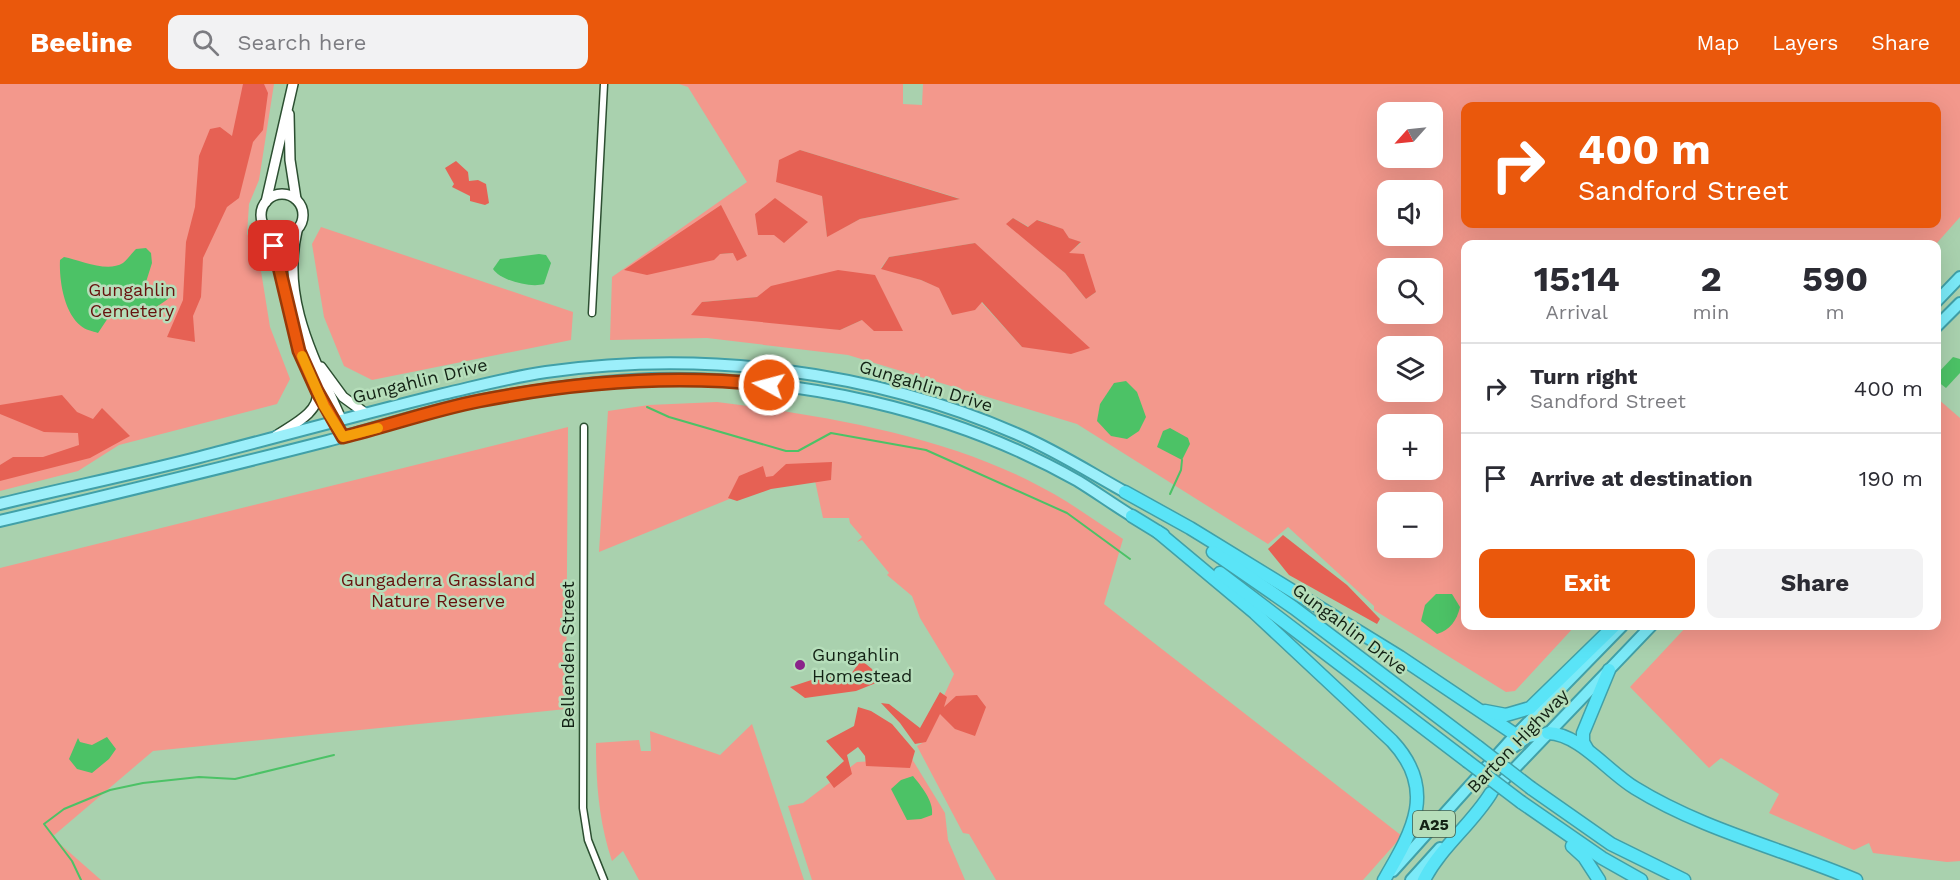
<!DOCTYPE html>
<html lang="en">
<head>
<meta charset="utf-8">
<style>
  body { margin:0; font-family:"Work Sans",sans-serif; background:#f2f2f3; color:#2b2b33; height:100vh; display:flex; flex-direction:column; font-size:22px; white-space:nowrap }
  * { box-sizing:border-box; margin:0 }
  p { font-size:20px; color:#7c7c81 }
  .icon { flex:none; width:33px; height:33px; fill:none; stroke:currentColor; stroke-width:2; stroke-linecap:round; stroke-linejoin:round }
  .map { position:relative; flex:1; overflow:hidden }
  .side { position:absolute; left:1461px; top:156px; width:480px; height:390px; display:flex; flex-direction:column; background:#fff; border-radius:12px; box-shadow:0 6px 24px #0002 }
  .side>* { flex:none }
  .guide { position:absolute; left:1461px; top:18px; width:480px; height:126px; border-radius:12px; box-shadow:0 6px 24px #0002; background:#ea580c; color:#fff; overflow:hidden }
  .needle { width:39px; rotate:243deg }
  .fabs { position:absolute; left:1377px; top:18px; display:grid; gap:12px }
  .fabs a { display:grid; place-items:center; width:66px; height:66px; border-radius:12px; background:#fff; box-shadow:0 6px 24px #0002; font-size:30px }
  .pin { position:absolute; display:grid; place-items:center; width:51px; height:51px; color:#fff; margin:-26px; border-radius:12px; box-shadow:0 3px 9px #0006 }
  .me { position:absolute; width:66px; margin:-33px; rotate:277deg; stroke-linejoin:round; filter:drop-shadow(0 0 4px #0008) }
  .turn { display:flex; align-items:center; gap:21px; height:126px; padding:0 18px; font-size:27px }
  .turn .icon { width:78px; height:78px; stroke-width:2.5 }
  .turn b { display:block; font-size:42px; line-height:51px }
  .eta { display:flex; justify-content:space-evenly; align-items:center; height:102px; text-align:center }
  .eta b { font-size:36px; font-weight:700; line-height:42px }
  .primary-button { display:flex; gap:12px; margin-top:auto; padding:12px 18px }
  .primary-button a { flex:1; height:69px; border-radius:12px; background:#ea580c; color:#fff; font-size:24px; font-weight:700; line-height:69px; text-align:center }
  .primary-button a+a { background:#f2f2f3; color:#2b2b33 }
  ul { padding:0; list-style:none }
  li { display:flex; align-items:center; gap:18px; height:90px; padding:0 18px; border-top:2px solid #e1e1e2 }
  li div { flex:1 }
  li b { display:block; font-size:22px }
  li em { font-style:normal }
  header { display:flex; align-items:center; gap:36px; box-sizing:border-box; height:84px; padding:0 30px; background:#ea580c; color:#fff }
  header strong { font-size:28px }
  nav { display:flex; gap:33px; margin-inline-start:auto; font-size:21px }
  .search { width:420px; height:54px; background:#f2f2f3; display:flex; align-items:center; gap:15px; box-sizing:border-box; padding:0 21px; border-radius:12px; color:#7c7c81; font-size:22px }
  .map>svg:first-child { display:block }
  .green { fill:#f3988c; fill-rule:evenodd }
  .forest { fill:#e66154 }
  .water { fill:#4cc266 }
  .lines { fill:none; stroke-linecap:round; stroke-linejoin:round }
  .stream { stroke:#4cc266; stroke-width:2 }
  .minor-casing { stroke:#2c4f31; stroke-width:9 }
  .secondary-casing { stroke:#2c4f31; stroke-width:12 }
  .primary-casing { stroke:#41a0a8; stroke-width:14 }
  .trunk-casing { stroke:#41a0a8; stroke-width:14 }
  .motorway-casing { stroke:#41a0a8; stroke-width:15 }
  .minor { stroke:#fff; stroke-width:6 }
  .secondary { stroke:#fff; stroke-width:9 }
  .primary { stroke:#9ceffa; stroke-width:10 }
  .trunk { stroke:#7beaf8; stroke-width:10 }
  .motorway { stroke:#5ae4f7; stroke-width:12 }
  .motorway-bridge-casing { stroke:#41a0a8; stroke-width:15; stroke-linecap:butt }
  .motorway-bridge { stroke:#5ae4f7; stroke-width:12 }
  .route-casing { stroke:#983908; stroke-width:15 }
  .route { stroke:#ea580c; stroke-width:10 }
  .slow { stroke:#f59e0b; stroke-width:10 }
  .poi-dot { fill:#8a238a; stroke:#b6deba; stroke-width:2 }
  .labels { text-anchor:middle; stroke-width:5; stroke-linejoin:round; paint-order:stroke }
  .shield { fill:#b6deba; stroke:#445a46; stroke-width:1.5 }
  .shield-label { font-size:16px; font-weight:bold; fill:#132215 }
  .park-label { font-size:18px; fill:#67110e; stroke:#b6deba }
  .street-label { font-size:18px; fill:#132215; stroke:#b6deba }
  .poi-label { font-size:18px; fill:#132215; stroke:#b6deba; text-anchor:start }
</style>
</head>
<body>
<header>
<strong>Beeline</strong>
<div class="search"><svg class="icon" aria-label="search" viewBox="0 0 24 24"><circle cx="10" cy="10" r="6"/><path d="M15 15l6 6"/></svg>Search here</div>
<nav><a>Map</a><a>Layers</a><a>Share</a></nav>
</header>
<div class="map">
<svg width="1960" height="796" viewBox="0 0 1960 796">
  <rect width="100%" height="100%" fill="#a9d1ae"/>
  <g class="green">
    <polygon points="0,0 274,0 259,96 249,120 247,150 257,162 270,243 290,295 277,320 119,361 78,387 0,407"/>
    <path d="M 679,0 L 903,0 L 903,20 L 922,21 L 923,0 L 1960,0 L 1960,133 L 1936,160 L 1466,160 L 1466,542 L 1575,542 L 1515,607 L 1506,608 L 1374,526 L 1374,522 L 1288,443 L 1268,460 L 1077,340 L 848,271 L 707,254 L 610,256 L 612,193 L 747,98 L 688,3 ZM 1466,22 L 1936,22 L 1936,140 L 1466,140 ZM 1388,28 L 1432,28 L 1432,74 L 1388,74 ZM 800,66 L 958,114 L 959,115 L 860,135 L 827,152 L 822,111 ZM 1388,106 L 1432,106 L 1432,152 L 1388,152 ZM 721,122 L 733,169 L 720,170 ZM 1013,134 L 1029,143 L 1038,136 L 1062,145 L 1069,154 L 1081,159 L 1068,169 L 1096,208 L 1086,215 L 1065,189 L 1007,140 ZM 975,159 L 1022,263 L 981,218 L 952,231 L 940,204 L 921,196 L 881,184 L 889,173 ZM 1388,184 L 1432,184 L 1432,230 L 1388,230 ZM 874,191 L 862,236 L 840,246 L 702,218 L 757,213 ZM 1388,262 L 1432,262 L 1432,308 L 1388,308 ZM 1388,340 L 1432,340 L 1432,386 L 1388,386 ZM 1388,418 L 1432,418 L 1432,464 L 1388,464 Z"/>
    <polygon points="321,143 573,228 571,256 372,296 344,282 324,233 312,160"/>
    <polygon points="1937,314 1960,334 1960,777 1947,778 1873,769 1869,759 1854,766 1769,729 1779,710 1721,674 1709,684 1630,603 1687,542 1936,542"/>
    <path d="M 717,318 C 829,332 955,353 1054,410 C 1078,424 1100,440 1123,455 L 1104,520 L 1402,752 L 1363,796 L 996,796 L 969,750 L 963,749 L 917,662 L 922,659 L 954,590 L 920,534 L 912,512 L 887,491 L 889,489 L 862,456 L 857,458 L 862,453 L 850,439 L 849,434 L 823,434 L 814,392 L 776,396 L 599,468 L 608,327 L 649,321 Z"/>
    <polygon points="568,343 566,625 153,667 52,753 101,796 0,796 0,484"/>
    <path d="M 752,640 L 804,796 L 639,796 L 623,767 L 612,777 C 599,738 596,700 596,659 L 639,656 L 641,667 L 651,667 L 650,647 L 720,671 Z"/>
    <polygon points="912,675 945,729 948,756 965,796 812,796 788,722 803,719 857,678"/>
  </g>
  <g class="forest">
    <polygon points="243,0 264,0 268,9 263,46 253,58 239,114 227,123 203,174 201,213 193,232 195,258 167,253 183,216 186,158 195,123 199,72 210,45 220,43 232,52"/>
    <polygon points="800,66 960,115 860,135 827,153 822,112 776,98 779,76"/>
    <polygon points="456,77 468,88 469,97 478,96 486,100 489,119 485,121 470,117 470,112 452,103 454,100 445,84"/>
    <polygon points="775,114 808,138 784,159 774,151 758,151 755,130"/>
    <polygon points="721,121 747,172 737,177 733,169 720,170 714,176 647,191 624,186"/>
    <polygon points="1013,134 1028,143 1037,136 1063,145 1069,154 1081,158 1069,169 1084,170 1096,208 1086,215 1065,189 1006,140"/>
    <polygon points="975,159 1090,264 1071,270 1022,263 982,218 975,226 952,231 939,204 921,196 881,185 889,173"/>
    <polygon points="838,186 875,191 903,247 874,247 862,236 840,246 691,231 702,218 757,213 771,202"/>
    <polygon points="62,311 77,328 93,335 102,324 130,352 90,374 0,397 0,381 13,373 43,373 79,361 78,349 44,348 0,330 0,321"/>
    <polygon points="832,378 831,396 771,405 737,417 728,414 739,392 763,382 766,393 773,392 786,380"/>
    <polygon points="1283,451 1347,501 1380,535 1377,540 1289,491 1268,465"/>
    <polygon points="861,576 872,585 876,599 856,607 805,614 790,603 839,587 849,593"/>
    <polygon points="940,608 947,613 944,623 956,612 977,611 986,623 975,652 955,645 940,630 926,658 915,660 900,639 881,619 889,620 920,644"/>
    <polygon points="858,623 871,627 892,640 915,667 910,684 866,682 865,672 858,663 847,671 852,690 834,704 826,693 844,677 826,657 854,642"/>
  </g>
  <g class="water">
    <path d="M 146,164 L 151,169 L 152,179 L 146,198 L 152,206 L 161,208 L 169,214 C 150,230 132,232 108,234 L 98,249 C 93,247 85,246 81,242 C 64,229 59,196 60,176 L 64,173 C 80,176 107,189 123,179 C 127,176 132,169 136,165 Z"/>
    <path d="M 539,170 L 546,171 L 551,179 L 544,200 C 531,204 501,197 493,185 L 500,175 Z"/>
    <polygon points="1953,273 1960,275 1960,289 1946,304 1937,297 1937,290"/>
    <polygon points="1126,297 1137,308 1146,333 1139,347 1127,355 1111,352 1097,337 1100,320 1114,299"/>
    <polygon points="1170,344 1188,354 1190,360 1182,376 1157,363 1163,347"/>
    <path d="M 1436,510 L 1452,510 L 1460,523 C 1457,536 1450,546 1437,550 L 1421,537 L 1425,521 Z"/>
    <polygon points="107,653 116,665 109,675 92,689 77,685 69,675 78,654 80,658 92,661"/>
    <path d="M 913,692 C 921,702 934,717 932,731 L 921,735 L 907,736 L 891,705 L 901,696 Z"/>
  </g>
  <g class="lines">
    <g class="stream">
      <polyline points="647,323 669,333 786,367 798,367 831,349 926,366 1067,429 1130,475"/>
      <polyline points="1170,410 1181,386 1182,376"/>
      <polyline points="81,796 72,777 44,740 64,725 110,706 143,699 199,693 235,695 334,671"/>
    </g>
    <defs>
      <g id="minor">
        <polyline points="592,229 604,0"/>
        <polyline points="584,343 583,724 588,756 604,796"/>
      </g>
      <g id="secondary">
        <polyline points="289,30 290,76 296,115"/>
        <circle cx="282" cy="131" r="21"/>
        <polyline points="266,118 293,0"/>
        <polyline points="268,147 282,188 297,258 332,337"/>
        <path d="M 297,147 C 281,216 314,273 341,335"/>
        <polyline points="321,283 343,313 365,329"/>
        <path d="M 276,352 C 290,342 321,328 317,308"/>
      </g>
      <g id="primary">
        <path d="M 0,420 C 66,404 134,390 200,373 C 281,352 362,330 443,310 C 478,302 511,293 546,288 C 703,266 871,286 1017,350 C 1055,366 1089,388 1125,408"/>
        <path d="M 0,437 C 109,411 218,385 327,357 C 378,344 429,326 481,316 C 537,306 595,297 651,295 C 797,292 951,325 1078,397 C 1096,408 1114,421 1132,432"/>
      </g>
      <g id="trunk">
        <polyline points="1936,218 1960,193"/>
        <polyline points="1936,243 1960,219"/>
        <polyline points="1508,667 1528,653 1548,649"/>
        <polyline points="1494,706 1651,542"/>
        <polyline points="1393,787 1508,659 1622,542"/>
        <polyline points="1411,796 1440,764"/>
      </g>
      <g id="motorway">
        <polyline points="1125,408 1190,444 1400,573 1516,651"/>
        <polyline points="1132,432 1163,451"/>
        <path d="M 1158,448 L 1255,529 L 1392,657 C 1438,706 1412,748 1384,796"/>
        <polyline points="1213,468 1294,524 1478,663"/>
        <polyline points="1220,489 1467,677"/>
        <polyline points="1485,627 1506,631 1530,624 1614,542"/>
        <path d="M 1548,649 C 1580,650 1608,688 1635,704 C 1703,746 1783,765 1856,796"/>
        <polyline points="1587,665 1583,658 1583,649 1609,586"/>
        <polyline points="1531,704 1611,760 1684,796"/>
        <polyline points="1521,718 1602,774 1641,796"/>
        <polyline points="1572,762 1584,773 1599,796"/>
        <path d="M 1424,796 C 1440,764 1472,740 1491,709"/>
      </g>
    </defs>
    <use href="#minor" class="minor-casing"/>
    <use href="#secondary" class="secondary-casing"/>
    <use href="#primary" class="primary-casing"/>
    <use href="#trunk" class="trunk-casing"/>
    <use href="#motorway" class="motorway-casing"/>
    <use href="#minor" class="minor"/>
    <use href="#secondary" class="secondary"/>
    <use href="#primary" class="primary"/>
    <use href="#trunk" class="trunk"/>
    <use href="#motorway" class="motorway"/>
    <defs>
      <g id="motorway-bridge">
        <polyline points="1478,663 1531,704"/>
        <polyline points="1467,677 1521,718"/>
      </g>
    </defs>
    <use href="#motorway-bridge" class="motorway-bridge-casing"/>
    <use href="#motorway-bridge" class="motorway-bridge"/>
  </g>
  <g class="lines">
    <defs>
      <path id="route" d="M 274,162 L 299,267 L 317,307 L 343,353 C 388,342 433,326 479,317 C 575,298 672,290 769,301"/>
    </defs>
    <use href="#route" class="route-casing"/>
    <use href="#route" class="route"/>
    <polyline class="slow" points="302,272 324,322 343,353 378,344"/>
  </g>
  <circle class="poi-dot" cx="800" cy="581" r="6"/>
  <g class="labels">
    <rect class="shield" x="1413" y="727" width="42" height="26" rx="4.5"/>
    <g class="shield-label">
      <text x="1434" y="746">A25</text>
    </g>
    <g class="park-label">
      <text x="132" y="212">Gungahlin<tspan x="132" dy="21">Cemetery</tspan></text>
      <text x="438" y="502">Gungaderra Grassland<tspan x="438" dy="21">Nature Reserve</tspan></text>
    </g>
    <g class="street-label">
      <text transform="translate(420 297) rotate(-14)" y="6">Gungahlin Drive</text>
      <text transform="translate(926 302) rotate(17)" y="6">Gungahlin Drive</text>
      <text transform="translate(1350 545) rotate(37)" y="6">Gungahlin Drive</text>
      <text transform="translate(568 571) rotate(-90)" y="6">Bellenden Street</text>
      <text transform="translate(1518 657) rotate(-46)" y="6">Barton Highway</text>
    </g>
    <g class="poi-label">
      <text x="812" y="577">Gungahlin<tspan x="812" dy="21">Homestead</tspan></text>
    </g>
  </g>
</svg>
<div class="fabs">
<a><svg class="needle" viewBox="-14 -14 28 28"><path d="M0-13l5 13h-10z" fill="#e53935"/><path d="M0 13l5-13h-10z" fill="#7c7c81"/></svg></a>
<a><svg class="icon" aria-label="sound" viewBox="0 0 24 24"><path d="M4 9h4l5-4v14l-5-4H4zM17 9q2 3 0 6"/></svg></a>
<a><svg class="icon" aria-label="search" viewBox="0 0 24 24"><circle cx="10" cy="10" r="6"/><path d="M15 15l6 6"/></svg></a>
<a><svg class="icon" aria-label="layers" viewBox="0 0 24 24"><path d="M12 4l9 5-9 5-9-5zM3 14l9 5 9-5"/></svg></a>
<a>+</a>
<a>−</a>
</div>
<div class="pin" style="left:274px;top:162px;background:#d93025"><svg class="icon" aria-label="arrive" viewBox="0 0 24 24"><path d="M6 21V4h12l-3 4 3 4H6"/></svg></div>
<svg class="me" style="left:769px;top:301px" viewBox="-20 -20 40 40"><circle r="17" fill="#ea580c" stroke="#fff" stroke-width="3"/><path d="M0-11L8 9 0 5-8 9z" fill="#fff"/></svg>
<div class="guide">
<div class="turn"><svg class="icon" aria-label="right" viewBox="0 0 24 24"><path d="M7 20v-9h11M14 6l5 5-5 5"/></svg><div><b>400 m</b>Sandford Street</div></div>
</div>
<section class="side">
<div class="eta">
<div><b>15:14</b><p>Arrival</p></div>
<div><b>2</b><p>min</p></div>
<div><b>590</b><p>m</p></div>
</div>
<ul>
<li><svg class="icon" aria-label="right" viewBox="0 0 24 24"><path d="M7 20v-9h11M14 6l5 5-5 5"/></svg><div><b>Turn right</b><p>Sandford Street</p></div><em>400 m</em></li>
<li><svg class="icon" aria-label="arrive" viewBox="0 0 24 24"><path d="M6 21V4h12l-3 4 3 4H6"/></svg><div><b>Arrive at destination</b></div><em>190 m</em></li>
</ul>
<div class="primary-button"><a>Exit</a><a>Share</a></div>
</section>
</div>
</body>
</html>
